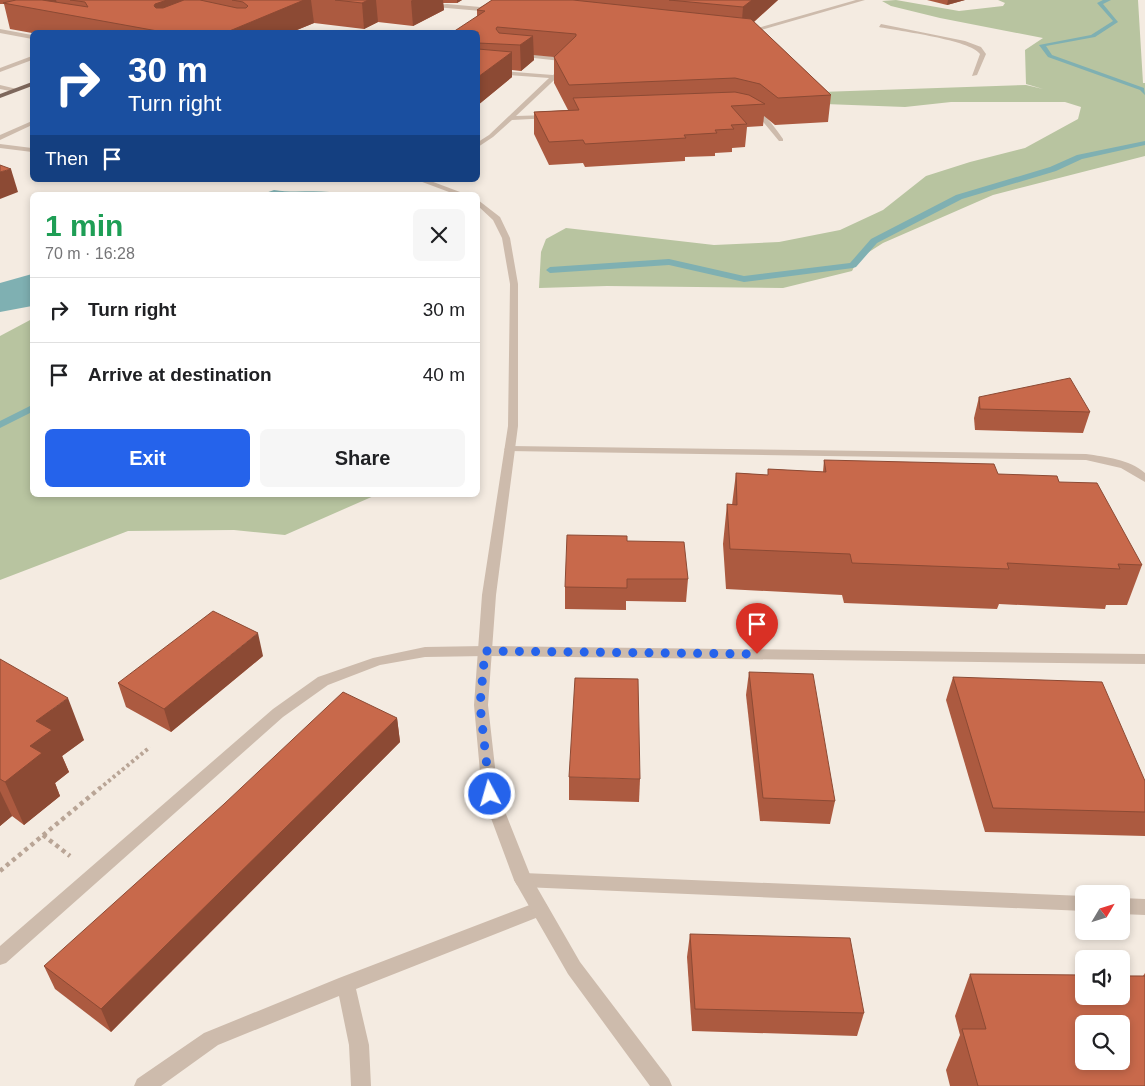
<!DOCTYPE html>
<html lang="en">
<head>
<meta charset="utf-8">
<style>
  body { margin:0; font-family:Arial,sans-serif; background:#f6f6f6; color:#202124; height:100vh; display:flex; flex-direction:column; font-size:19px; white-space:nowrap }
  * { box-sizing:border-box; margin:0 }
  p { font-size:16px; color:#757577 }
  .icon { flex:none; width:28px; height:28px; fill:none; stroke:currentColor; stroke-width:2; stroke-linecap:round; stroke-linejoin:round }
  .map { position:relative; flex:1; overflow:hidden }
  .panel { position:absolute; left:30px; top:192px; width:450px; height:305px; display:flex; flex-direction:column; background:#fff; border-radius:8px; box-shadow:0 2px 8px #0003 }
  .panel>* { flex:none }
  .guide { position:absolute; left:30px; top:30px; width:450px; height:152px; border-radius:8px; box-shadow:0 2px 8px #0003; background:#1a4fa0; color:#fff; overflow:hidden }
  .needle { width:32px; rotate:52deg }
  .tools { position:absolute; left:1075px; top:885px; display:grid; gap:10px }
  .tools a { display:grid; place-items:center; width:55px; height:55px; border-radius:8px; background:#fff; box-shadow:0 2px 8px #0003; font-size:25px }
  .pin { position:absolute; display:grid; place-items:center; width:42px; height:42px; color:#fff; margin:-51px -21px; border-radius:50% 50% 50% 0; rotate:-45deg; box-shadow:0 0 5px #0007 }
  .pin .icon { rotate:45deg }
  .me { position:absolute; width:55px; margin:-28px; rotate:354deg; stroke-linejoin:round; filter:drop-shadow(0 0 4px #0008) }
  .turn { display:flex; align-items:center; gap:18px; height:105px; padding:0 15px; font-size:22px }
  .turn .icon { width:65px; height:65px; stroke-width:2.5 }
  .turn b { display:block; font-size:35px; line-height:42px }
  .then { display:flex; align-items:center; height:48px; padding:0 15px; background:#0003; gap:10px; font-size:19px }
  .round { display:grid; place-items:center; flex:none; width:52px; height:52px; border-radius:8px; background:#f6f6f6 }
  .summary { display:flex; align-items:center; justify-content:space-between; height:85px; padding:0 15px }
  h1 { font-size:30px; font-weight:600; line-height:38px; color:#1e9e55 }
  .button { display:flex; gap:10px; margin-top:auto; padding:10px 15px }
  .button a { flex:1; height:58px; border-radius:8px; background:#2563eb; color:#fff; font-size:20px; font-weight:600; line-height:58px; text-align:center }
  .button a+a { background:#f6f6f6; color:#202124 }
  ul { padding:0; list-style:none }
  li { display:flex; align-items:center; gap:15px; height:65px; padding:0 15px; border-top:1px solid #e0e0e0 }
  li div { flex:1 }
  li b { display:block; font-size:19px }
  li em { font-style:normal }
  .map>svg:first-child { display:block }
  .green { fill:#b8c4a0 }
  .water { fill:#7fb0b2 }
  .lines { fill:none; stroke-linecap:round; stroke-linejoin:round }
  .stream { fill:#7fb0b2; fill-rule:evenodd }
  .path-far1 { stroke:#b9a596; stroke-width:4; stroke-dasharray:3 3; stroke-linecap:butt }
  .path { stroke:#b9a596; stroke-width:4.5; stroke-dasharray:4 4; stroke-linecap:butt }
  .service { fill:#cdbbac; fill-rule:evenodd }
  .minor { fill:#cdbbac; fill-rule:evenodd }
  .primary { fill:#7d675c; fill-rule:evenodd }
  .wall { fill:#ac5a40 }
  .shaded-wall { fill:#8c4a34 }
  .building { fill:#c8694b; stroke:#8c4a34; fill-rule:evenodd }
  .route { stroke:#2563eb; stroke-width:9; stroke-dasharray:0 16.2 }
</style>
</head>
<body>
<div class="map">
<svg width="1145" height="1086" viewBox="0 0 1145 1086">
  <rect width="100%" height="100%" fill="#f4ebe1"/>
  <g class="green">
    <polygon points="896,0 959,11 1003,6 1005,3 998,0 1138,0 1143,83 1145,83 1145,156 993,195 883,243 858,259 852,271 783,288 607,286 539,288 541,252 546,239 566,228 714,245 779,242 840,230 883,210 926,176 970,162 1025,148 1078,119 1081,107 1065,102 951,102 905,107 825,104 731,95 1026,85 1043,89 1026,84 1025,50 1043,38 940,18 891,6 882,1"/>
    <polygon points="32,319 32,495 376,495 285,535 234,530 128,531 0,580 0,336"/>
  </g>
  <g class="water">
    <path d="M 274,190 C 297,194 322,188 345,195 L 260,195 Z"/>
    <polygon points="32,274 32,306 0,312 0,283"/>
  </g>
  <g class="lines">
    <g class="stream">
      <polygon points="1103,0 1111,0 1103,4 1118,22 1095,37 1046,46 1052,55 1144,88 1145,95 1140,90 1048,57 1039,45 1091,35 1113,21 1097,3"/>
      <polygon points="1145,141 1145,145 1082,159 1056,171 962,199 877,243 856,267 853,268 744,282 669,265 550,273 546,270 550,267 669,259 744,276 850,263 871,239 956,195 1050,167 1077,155"/>
      <polygon points="32,405 32,412 0,428 0,421"/>
    </g>
    <polyline class="path-far1" points="99,789 150,747"/>
    <g class="path">
      <polyline points="43,835 70,856"/>
      <polyline points="0,871 100,788"/>
    </g>
    <g class="service">
      <polygon points="494,0 501,0 481,11 424,6 447,4 480,7"/>
      <polygon points="856,0 865,0 758,31 751,39 746,38 754,29"/>
      <path d="M 881,24 L 965,41 L 981,47 L 986,54 L 977,75 L 972,76 L 980,54 C 971,40 899,31 879,27 Z"/>
      <polygon points="0,29 32,35 32,39 0,33"/>
      <polygon points="518,53 570,58 573,60 570,62 516,56"/>
      <polygon points="32,56 32,60 0,72 0,68"/>
      <polygon points="565,65 567,68 516,116 549,115 552,117 551,118 512,120 493,137 478,147 478,142 489,135 549,78 478,73 478,69 553,75"/>
      <polygon points="0,85 17,89 18,90 15,92 0,89"/>
      <path d="M 747,109 C 763,108 774,127 783,139 L 783,141 L 779,141 L 759,117 L 747,111 Z"/>
      <polygon points="32,121 32,125 0,140 0,135"/>
      <path d="M 510,446 L 1086,454 C 1106,457 1129,459 1145,473 L 1145,482 L 1121,468 L 1086,460 L 506,451 L 504,449 Z"/>
      <polygon points="485,646 1145,654 1145,664 485,656 425,657 380,665 328,685 283,717 6,963 0,965 0,946 273,709 318,677 373,658 425,647"/>
      <polygon points="523,873 1084,896 1084,911 523,887 517,885 514,880 517,875"/>
      <polygon points="1121,898 1145,899 1145,915 1121,914"/>
      <polygon points="540,901 546,904 549,909 546,914 356,989 369,1045 371,1086 351,1086 349,1045 339,996 218,1045 161,1086 134,1086 137,1079 204,1033 339,978"/>
    </g>
    <g class="minor">
      <polygon points="0,144 32,148 32,152 0,148"/>
      <polygon points="417,180 428,180 468,195 457,195"/>
      <polygon points="478,200 500,217 510,238 518,284 518,426 496,595 488,705 498,794 531,877 580,962 669,1079 672,1086 650,1086 568,974 514,880 482,794 474,705 482,595 508,426 510,284 502,238 493,220 478,206"/>
    </g>
    <polygon class="primary" points="32,82 32,86 0,98 0,94"/>
  </g>
  <g class="wall">
    <polygon points="0,0 462,0 457,3 443,3 444,10 413,26 378,22 364,29 314,23 292,32 32,32 32,33 10,29 4,4 0,4"/>
    <polygon points="492,0 778,0 754,22 831,95 828,122 775,125 764,116 763,126 747,127 745,147 732,148 732,152 715,153 715,156 685,157 685,161 585,167 583,163 549,165 534,134 534,112 568,110 554,83 554,57 533,55 534,60 521,71 512,70 512,77 478,105 477,10"/>
    <polygon points="927,0 965,0 947,5"/>
    <polygon points="979,397 1090,412 1083,433 975,430 974,418"/>
    <polygon points="824,460 998,474 1059,482 1142,565 1127,605 1106,605 1105,609 999,604 997,609 844,603 842,595 726,589 723,544 727,504 732,505 736,473 768,475 768,469 823,472"/>
    <polygon points="627,541 688,579 686,602 626,601 626,610 565,609 565,587"/>
    <polygon points="263,656 171,732 126,707 118,683"/>
    <polygon points="0,659 84,740 62,756 69,772 55,783 60,796 24,825 12,816 0,826"/>
    <polygon points="749,672 835,801 830,824 760,821 746,695"/>
    <polygon points="953,677 1145,781 1145,836 985,832 946,700"/>
    <polygon points="397,718 400,742 111,1032 55,989 44,966"/>
    <polygon points="569,777 640,779 639,802 569,800"/>
    <polygon points="690,934 864,1013 857,1036 692,1031 687,957"/>
    <polygon points="1145,973 1145,1086 950,1086 946,1070 960,1035 955,1016 970,974 1143,976"/>
  </g>
  <g class="shaded-wall">
    <polygon points="38,0 56,0 60,14"/>
    <polygon points="167,0 203,0 205,12 160,30 159,32 154,6 155,4"/>
    <polygon points="304,0 311,0 314,23 292,32 227,32"/>
    <polygon points="368,0 376,0 378,22 364,29 362,3"/>
    <polygon points="412,0 443,0 444,10 413,26 411,1"/>
    <polygon points="457,0 462,0 457,3"/>
    <polygon points="752,0 778,0 741,33 743,7"/>
    <polygon points="948,0 965,0 947,5"/>
    <polygon points="533,36 534,60 521,71 520,45"/>
    <polygon points="512,52 512,77 478,105 478,77"/>
    <polygon points="11,169 18,192 0,199 0,172"/>
    <polygon points="258,633 263,656 171,732 164,709"/>
    <polygon points="68,698 84,740 62,756 69,772 55,783 60,796 24,825 5,782 30,746 36,721"/>
    <polygon points="397,718 400,742 111,1032 101,1009"/>
    <polygon points="0,791 12,816 0,826"/>
  </g>
  <g class="building">
    <polygon points="16,0 42,0 88,7 85,2 70,0 167,0 155,4 154,6 156,8 163,8 184,0 200,0 237,8 246,8 248,6 243,2 232,0 304,0 227,32 163,32 3,3"/>
    <polygon points="335,0 368,0 362,3"/>
    <polygon points="492,0 573,0 751,19 831,95 778,98 760,84 735,78 569,85 554,57 576,36 576,34 497,27 496,29 499,33 533,36 520,45 478,43 478,32 453,32 485,11 477,10"/>
    <polygon points="669,0 752,0 743,7"/>
    <polygon points="478,49 512,52 478,77"/>
    <polygon points="735,92 749,95 765,104 731,106 747,124 731,125 734,129 715,130 717,133 684,135 686,138 585,144 583,140 549,142 534,112 579,110 573,98"/>
    <polygon points="0,165 11,169 0,172"/>
    <polygon points="1070,378 1090,412 980,409 979,397"/>
    <polygon points="824,460 994,464 998,474 1057,476 1059,482 1097,483 1142,565 1118,564 1120,569 1007,563 1009,569 852,563 850,554 730,549 727,504 737,505 736,473 768,475 768,469 826,472"/>
    <polygon points="567,535 627,536 627,541 684,542 688,579 627,579 627,588 565,587"/>
    <polygon points="213,611 258,633 164,709 118,683"/>
    <polygon points="0,659 68,698 36,721 52,730 30,746 42,753 5,782 0,779"/>
    <polygon points="749,672 813,674 835,801 763,798"/>
    <polygon points="953,677 1102,682 1145,781 1145,812 993,808"/>
    <polygon points="575,678 638,679 640,779 569,777"/>
    <polygon points="343,692 397,718 101,1009 44,966 224,804"/>
    <polygon points="690,934 850,938 864,1013 695,1009"/>
    <path d="M 970,974 L 1084,975 L 1084,996 L 1121,996 L 1121,976 L 1145,976 L 1145,1086 L 978,1086 L 962,1029 L 986,1029 ZM 1084,1024 L 1121,1024 L 1121,1061 L 1084,1061 Z"/>
  </g>
  <g class="lines">
    <polyline class="route" points="490,794 480,705 485,651 757,654"/>
  </g>
</svg>
<div class="tools">
<a><svg class="needle" viewBox="-14 -14 28 28"><path d="M0-13l5 13h-10z" fill="#e53935"/><path d="M0 13l5-13h-10z" fill="#757577"/></svg></a>
<a><svg class="icon" aria-label="sound" viewBox="0 0 24 24"><path d="M4 9h4l5-4v14l-5-4H4zM17 9q2 3 0 6"/></svg></a>
<a><svg class="icon" aria-label="search" viewBox="0 0 24 24"><circle cx="10" cy="10" r="6"/><path d="M15 15l6 6"/></svg></a>
</div>
<div class="pin" style="left:757px;top:654px;background:#d93025"><svg class="icon" aria-label="arrive" viewBox="0 0 24 24"><path d="M6 21V4h12l-3 4 3 4H6"/></svg></div>
<svg class="me" style="left:490px;top:794px" viewBox="-20 -20 40 40"><circle r="17" fill="#2563eb" stroke="#fff" stroke-width="3"/><path d="M0-11L8 9 0 5-8 9z" fill="#fff"/></svg>
<div class="guide">
<div class="turn"><svg class="icon" aria-label="right" viewBox="0 0 24 24"><path d="M7 20v-9h11M14 6l5 5-5 5"/></svg><div><b>30 m</b>Turn right</div></div>
<div class="then">Then<svg class="icon" aria-label="arrive" viewBox="0 0 24 24"><path d="M6 21V4h12l-3 4 3 4H6"/></svg></div>
</div>
<section class="panel">
<div class="summary"><div><h1>1 min</h1><p>70 m · 16:28</p></div><a class="round"><svg class="icon" aria-label="close" viewBox="0 0 24 24"><path d="M6 6l12 12M18 6L6 18"/></svg></a></div>
<ul>
<li><svg class="icon" aria-label="right" viewBox="0 0 24 24"><path d="M7 20v-9h11M14 6l5 5-5 5"/></svg><div><b>Turn right</b></div><em>30 m</em></li>
<li><svg class="icon" aria-label="arrive" viewBox="0 0 24 24"><path d="M6 21V4h12l-3 4 3 4H6"/></svg><div><b>Arrive at destination</b></div><em>40 m</em></li>
</ul>
<div class="button"><a>Exit</a><a>Share</a></div>
</section>
</div>
</body>
</html>
